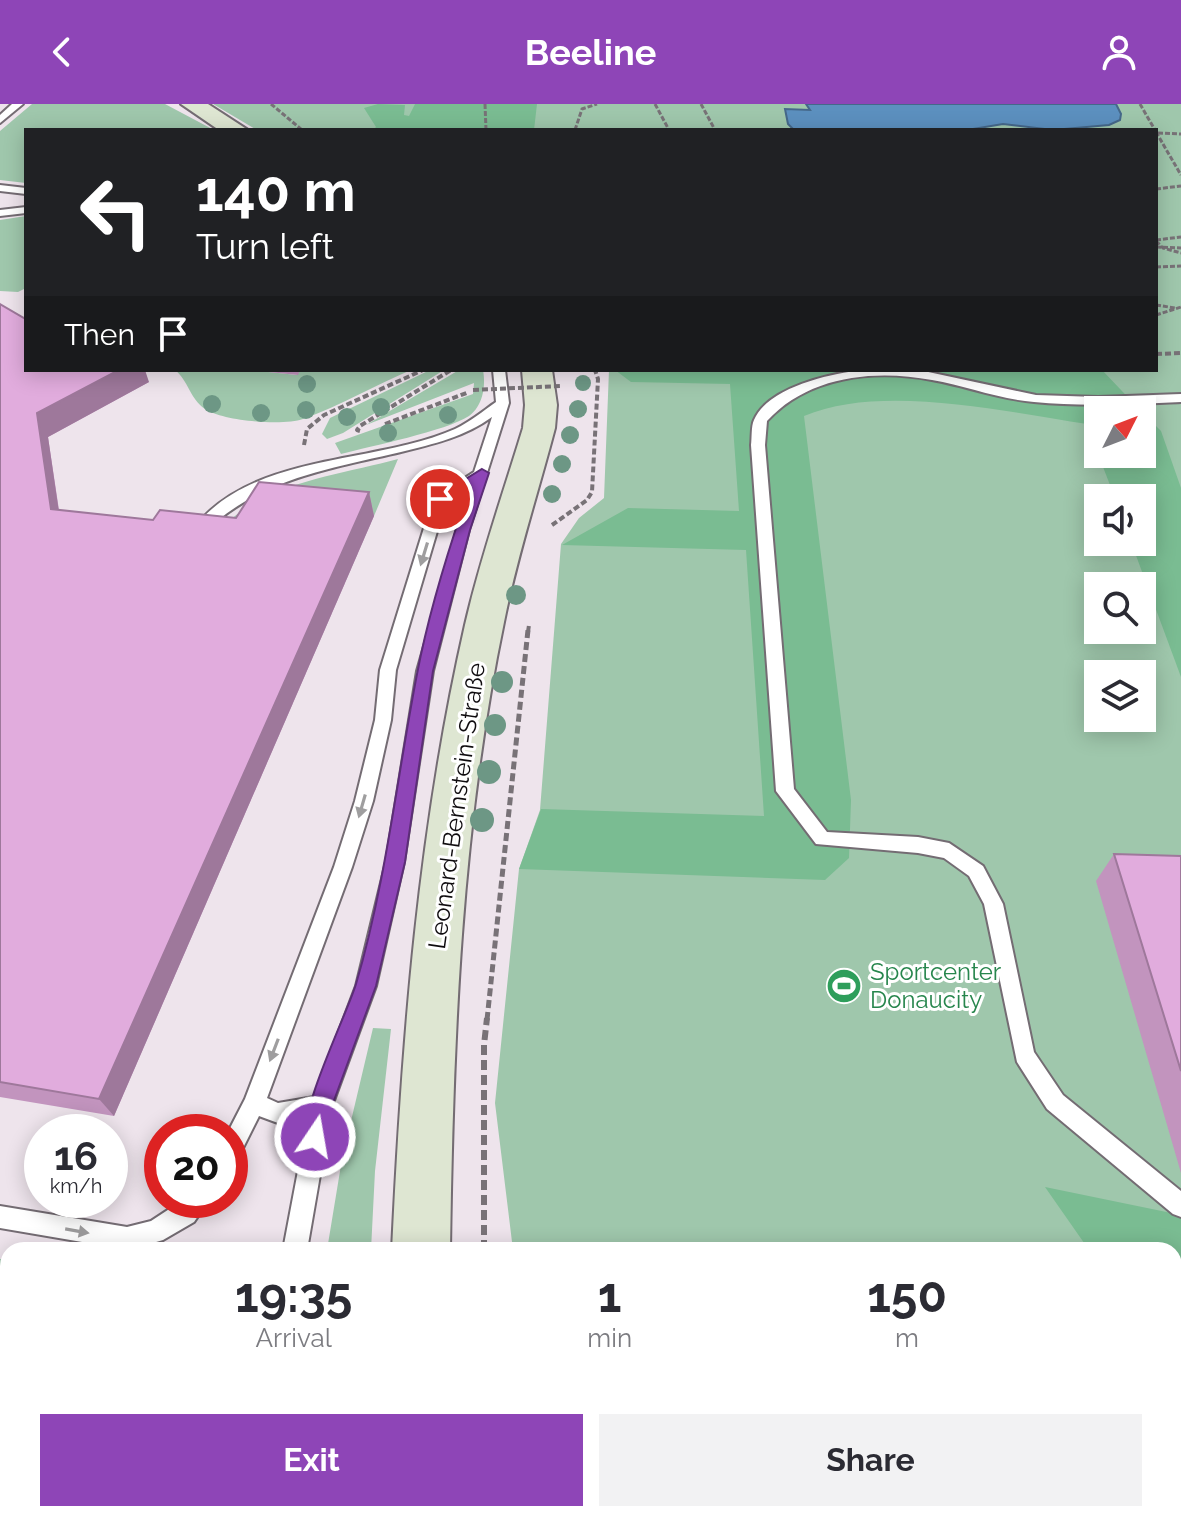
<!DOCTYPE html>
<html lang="en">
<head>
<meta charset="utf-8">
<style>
  body { margin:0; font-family:Raleway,sans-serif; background:#f2f2f3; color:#2b2b33; height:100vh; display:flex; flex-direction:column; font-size:30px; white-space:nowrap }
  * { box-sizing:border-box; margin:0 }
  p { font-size:26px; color:#7c7c81 }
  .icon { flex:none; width:44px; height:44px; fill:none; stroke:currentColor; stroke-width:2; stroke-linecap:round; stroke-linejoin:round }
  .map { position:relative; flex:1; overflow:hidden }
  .side { position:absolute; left:0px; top:1138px; width:1182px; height:280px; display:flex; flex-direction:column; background:#fff; border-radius:24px 24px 0 0; box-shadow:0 4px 20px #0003 }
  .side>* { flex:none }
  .guide { position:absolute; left:24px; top:24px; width:1134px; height:244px; border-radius:0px; box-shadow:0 4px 20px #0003; background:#202124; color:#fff; overflow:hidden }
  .needle { width:52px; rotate:48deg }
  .buttons { position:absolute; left:1084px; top:292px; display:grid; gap:16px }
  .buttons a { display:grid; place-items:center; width:72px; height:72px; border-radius:0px; background:#fff; box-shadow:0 4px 20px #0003; font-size:40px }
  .speed { position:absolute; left:24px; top:1010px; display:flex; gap:16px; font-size:40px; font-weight:700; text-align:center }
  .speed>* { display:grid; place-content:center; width:104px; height:104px; border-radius:50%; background:#fff; box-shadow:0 4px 20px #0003; line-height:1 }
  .speed small { font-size:20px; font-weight:400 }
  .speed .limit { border:12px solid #d22; background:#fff; color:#111 }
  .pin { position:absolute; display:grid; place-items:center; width:68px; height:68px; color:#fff; margin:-34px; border:4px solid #fff; border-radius:50%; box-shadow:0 2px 8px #0007 }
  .me { position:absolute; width:88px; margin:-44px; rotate:12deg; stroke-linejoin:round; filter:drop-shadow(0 0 6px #0008) }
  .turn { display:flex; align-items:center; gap:28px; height:168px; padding:0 40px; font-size:36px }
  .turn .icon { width:104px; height:104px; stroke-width:2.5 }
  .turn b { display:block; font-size:56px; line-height:68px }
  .then { display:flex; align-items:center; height:76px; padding:0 40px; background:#0003; gap:16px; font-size:30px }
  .eta { display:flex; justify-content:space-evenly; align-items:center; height:136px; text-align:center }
  .eta b { font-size:48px; font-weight:700; line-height:56px }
  .button { display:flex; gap:16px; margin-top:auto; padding:16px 40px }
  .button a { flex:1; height:92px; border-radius:0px; background:#8e45b7; color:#fff; font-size:32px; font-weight:700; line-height:92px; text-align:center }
  .button a+a { background:#f2f2f3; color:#2b2b33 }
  header { display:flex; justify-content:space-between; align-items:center; height:104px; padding:0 40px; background:#8e45b7; color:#fff; font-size:36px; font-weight:700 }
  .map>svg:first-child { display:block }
  .green { fill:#9fc7ac; fill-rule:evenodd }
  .forest { fill:#7abc92 }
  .water { fill:#5c90bf; stroke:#45688a; stroke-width:2 }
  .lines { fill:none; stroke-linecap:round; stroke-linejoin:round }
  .service-casing { stroke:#746c73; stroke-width:4 }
  .secondary-casing { stroke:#746c73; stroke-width:4 }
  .path-far3 { stroke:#787277; stroke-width:3; stroke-dasharray:5 2; stroke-linecap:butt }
  .path-far2 { stroke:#787277; stroke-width:4; stroke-dasharray:6 3; stroke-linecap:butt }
  .path-far1 { stroke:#787277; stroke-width:5; stroke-dasharray:8 4; stroke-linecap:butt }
  .path { stroke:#787277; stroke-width:6; stroke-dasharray:10 5; stroke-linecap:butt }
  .service { fill:#fff; fill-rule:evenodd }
  .secondary { fill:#dee6d2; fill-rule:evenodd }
  .path-bridge { stroke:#787277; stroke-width:4; stroke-dasharray:6 3; stroke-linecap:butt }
  .tree { fill:#6d9785 }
  .wall { fill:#c294be }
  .shaded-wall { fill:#9e789b }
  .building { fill:#e1acdd; stroke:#9e789b; stroke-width:2 }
  .oneway { fill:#9f9e9f }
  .route { fill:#8e45b7; stroke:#5c2d77; stroke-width:2 }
  .labels { text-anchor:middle; stroke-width:6; stroke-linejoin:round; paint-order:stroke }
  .street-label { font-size:24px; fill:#0f0c0f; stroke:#fff }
  .leisure-label { font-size:24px; fill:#27864d; stroke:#fff; text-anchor:start }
</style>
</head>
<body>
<header><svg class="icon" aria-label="back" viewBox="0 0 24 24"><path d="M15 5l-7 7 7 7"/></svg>Beeline<svg class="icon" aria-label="person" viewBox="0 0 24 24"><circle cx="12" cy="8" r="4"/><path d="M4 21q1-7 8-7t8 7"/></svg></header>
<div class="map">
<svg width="1181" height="1418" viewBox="0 0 1181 1418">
  <rect width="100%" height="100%" fill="#eee4ec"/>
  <g class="green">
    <polygon points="32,0 165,0 214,26 26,26 26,79 0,76 0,27"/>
    <path d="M 213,0 L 1181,0 L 1181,1418 L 510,1418 L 511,1410 L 1174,1410 L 1174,1146 L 513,1146 L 495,999 L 519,765 L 540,706 L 561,440 L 579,414 L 604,394 L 609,266 L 1156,266 L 1156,26 L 257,26 ZM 1098,306 L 1142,306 L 1142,350 L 1098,350 ZM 1098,394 L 1142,394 L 1142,438 L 1098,438 ZM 1098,482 L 1142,482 L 1142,526 L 1098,526 ZM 1098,570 L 1142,570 L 1142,614 L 1098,614 Z"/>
    <polygon points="26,112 26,184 18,188 0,187 0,116"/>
    <path d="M 175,266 L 249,266 L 297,271 L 300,266 L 411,266 C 375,281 340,302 303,315 C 283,322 222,317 205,305 C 190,295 188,276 175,266 Z"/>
    <polygon points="430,266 444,266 343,329 327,335 322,330 330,314"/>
    <path d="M 459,266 L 483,266 C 486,282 483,302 469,312 C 446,327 371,342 341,350 L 335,339 L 473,290 L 474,279 L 366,321 Z"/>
    <path d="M 398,355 L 374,412 L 266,402 L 228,418 C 270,378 343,370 398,355 Z"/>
    <polygon points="373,924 391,925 375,1067 371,1146 327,1146 342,1055"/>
    <polygon points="0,1155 8,1156 8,1294 0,1302"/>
    <polygon points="94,1410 239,1410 239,1418 86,1418"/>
  </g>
  <g class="forest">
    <polygon points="378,0 405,1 404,11 409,12 415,0 537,0 534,26 373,26 376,23 364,4"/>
    <path d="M 615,266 L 1102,266 L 1140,306 L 1098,306 L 1098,349 L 1087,320 C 1005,308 882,279 804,312 L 851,696 L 849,754 L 825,776 L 519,765 L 541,705 L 764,712 L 746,446 L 562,441 L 628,404 L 739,407 L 730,280 L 631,278 Z"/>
    <polygon points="1142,308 1161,327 1181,384 1181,573 1131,438 1142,438 1142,394 1115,394 1098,350 1142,350"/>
    <polygon points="1045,1083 1181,1111 1181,1347 1174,1325 1174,1146 1089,1146"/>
  </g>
  <polygon class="water" points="806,0 1116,0 1121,10 1120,16 1109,21 1053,26 1003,20 967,26 794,26 788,20 785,5 810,6"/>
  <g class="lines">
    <defs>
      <g id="service">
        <polygon points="12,0 23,0 0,19 0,11"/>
        <polygon points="0,81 26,84 26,90 0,87"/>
        <polygon points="26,103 26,109 0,112 0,106"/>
        <path d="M 493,266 L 505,266 L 509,299 L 469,426 L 433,567 L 404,758 L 376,882 L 332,1002 L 307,1146 L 283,1146 L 308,1014 L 278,1019 L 259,1012 L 238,1054 L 230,1057 L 230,1028 L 228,1028 L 245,995 L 334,763 L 355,697 L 375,616 L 380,566 L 433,395 L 474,368 L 492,313 C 464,333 434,340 401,348 C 329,365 259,375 205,428 L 195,428 L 193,425 C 252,348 374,361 455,325 C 470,318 483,307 496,298 ZM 469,383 L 417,567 L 386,758 L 356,882 L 314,993 L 278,999 L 267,994 L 352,763 L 373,697 L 391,616 L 396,566 L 446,397 Z"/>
        <path d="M 861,266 L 919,266 L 1036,291 L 1098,293 L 1181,290 L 1181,298 C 1132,300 1083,303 1034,298 C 999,295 966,282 932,276 C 874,265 808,272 767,317 L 765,341 L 794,685 L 827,728 L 918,733 L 949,739 L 983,762 L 1003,800 L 1034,948 L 1063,991 L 1181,1087 L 1181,1113 L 1173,1110 L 1047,1005 L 1017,958 L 984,800 L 969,772 L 944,754 L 918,749 L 816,740 L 776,687 L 751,341 C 752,334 751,322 754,316 C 768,283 830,270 861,266 Z"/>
        <polygon points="183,1096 209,1096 194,1118 163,1136 129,1146 0,1124 0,1102 127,1123 151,1117"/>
        <polygon points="8,1398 8,1410 24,1410 21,1418 0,1418 0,1402"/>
        <polygon points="271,1410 297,1410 298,1418 272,1418"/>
      </g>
      <g id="secondary">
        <polygon points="181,0 208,0 248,26 219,26"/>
        <path d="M 522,266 L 552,266 L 557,301 L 555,324 C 538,389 517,452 504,518 C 461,724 453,936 450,1146 L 392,1146 C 402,936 418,727 465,521 C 480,455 503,390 523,324 L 525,301 Z"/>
        <polygon points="388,1410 452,1410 453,1418 387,1418"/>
      </g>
    </defs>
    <use href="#service" class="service-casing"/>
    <use href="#secondary" class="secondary-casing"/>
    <g class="path-far3">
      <polyline points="271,0 302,26"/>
      <polyline points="485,0 486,26"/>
      <polyline points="655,0 669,26"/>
      <polyline points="701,0 715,26"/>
      <polyline points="1140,0 1155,26"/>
      <polyline points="575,26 582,5 597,0"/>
      <polyline points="1156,28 1181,71"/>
      <polyline points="1158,29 1181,30"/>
      <polyline points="1156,85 1181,82"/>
      <polyline points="1156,136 1181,133"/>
      <polyline points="1156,137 1163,144 1181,149"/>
      <polyline points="1156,143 1181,144"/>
      <polyline points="1156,163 1181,162"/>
      <polyline points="1156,201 1175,204"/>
      <polyline points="1156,211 1181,203"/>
    </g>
    <g class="path-far2">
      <polyline points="1156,250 1181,249"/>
      <polyline points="385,320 469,288"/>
      <polyline points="360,327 357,326 360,322 451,266"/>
      <polyline points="304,341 307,325 324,311 423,266"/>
      <polyline points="552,421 587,396 592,388 598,275 595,266"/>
      <polyline points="528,528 529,521"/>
    </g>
    <polyline class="path-far1" points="487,916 528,526"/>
    <g class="path">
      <polyline points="484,1146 484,941 487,914"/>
      <polyline points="488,1410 488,1418"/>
    </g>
    <use href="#service" class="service"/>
    <use href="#secondary" class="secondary"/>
    <polyline class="path-bridge" points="473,286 561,282"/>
  </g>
  <g class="tree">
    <circle cx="307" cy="280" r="9"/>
    <circle cx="583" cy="279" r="8"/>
    <circle cx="212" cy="300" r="9"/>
    <circle cx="381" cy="303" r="9"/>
    <circle cx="578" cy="305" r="9"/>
    <circle cx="306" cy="306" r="9"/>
    <circle cx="261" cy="309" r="9"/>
    <circle cx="448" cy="311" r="9"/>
    <circle cx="347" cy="313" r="9"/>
    <circle cx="388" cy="329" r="9"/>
    <circle cx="570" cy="331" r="9"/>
    <circle cx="562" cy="360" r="9"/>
    <circle cx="552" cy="390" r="9"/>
    <circle cx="516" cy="491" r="10"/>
    <circle cx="502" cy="578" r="11"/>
    <circle cx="495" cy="621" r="11"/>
    <circle cx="489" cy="668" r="12"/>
    <circle cx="482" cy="716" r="12"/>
  </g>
  <g class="wall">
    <polygon points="0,200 24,214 149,278 48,333 59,406 153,416 236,414 369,388 374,412 114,1012 0,993"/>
    <polygon points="249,266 300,266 298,271"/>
    <polygon points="1114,750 1181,752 1181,1069 1096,777"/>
  </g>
  <g class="shaded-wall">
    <polygon points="119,266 145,266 149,278 48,333 62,429 51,405 37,309"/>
    <polygon points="369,388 374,412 114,1012 99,995"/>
  </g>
  <g class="building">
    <polygon points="0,200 24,214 26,213 26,266 119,266 37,309 51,405 153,416 160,406 236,414 259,378 369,388 99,995 0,978"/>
    <polygon points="1114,750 1181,752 1181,967"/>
  </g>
  <defs><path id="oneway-solid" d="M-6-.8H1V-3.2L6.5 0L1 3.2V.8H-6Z" transform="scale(2)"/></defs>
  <g class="oneway">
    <use href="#oneway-solid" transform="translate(424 450) rotate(107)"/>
    <use href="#oneway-solid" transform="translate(362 702) rotate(106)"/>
    <use href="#oneway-solid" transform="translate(274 946) rotate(111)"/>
    <use href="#oneway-solid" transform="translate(77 1127) rotate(10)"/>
  </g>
  <path class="route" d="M 482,365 L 489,369 L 470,426 L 433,567 L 405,758 L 376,882 L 332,1002 L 323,1041 L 315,1044 L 307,1041 C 295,1013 346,913 356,880 C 386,778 397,673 417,570 C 429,507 449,443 470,383 L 445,398 L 435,398 L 433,395 Z"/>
  <defs>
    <symbol id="stadium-disc" viewBox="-11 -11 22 22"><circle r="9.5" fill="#2e9e5b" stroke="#fff"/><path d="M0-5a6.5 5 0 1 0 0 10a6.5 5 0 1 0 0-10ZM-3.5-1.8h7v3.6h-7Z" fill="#fff"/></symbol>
  </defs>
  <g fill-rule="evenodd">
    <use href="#stadium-disc" x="824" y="862" width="40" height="40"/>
  </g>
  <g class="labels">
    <g class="street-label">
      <text transform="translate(457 702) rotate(-82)" y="8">Leonard-Bernstein-Straße</text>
    </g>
    <g class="leisure-label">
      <text x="870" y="876">Sportcenter<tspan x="870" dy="28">Donaucity</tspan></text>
    </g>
  </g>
</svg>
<div class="buttons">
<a><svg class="needle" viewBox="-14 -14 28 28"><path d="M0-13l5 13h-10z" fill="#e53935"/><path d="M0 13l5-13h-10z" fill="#7c7c81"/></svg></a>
<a><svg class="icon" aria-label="sound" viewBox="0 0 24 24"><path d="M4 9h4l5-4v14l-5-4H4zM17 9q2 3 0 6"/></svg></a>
<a><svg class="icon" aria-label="search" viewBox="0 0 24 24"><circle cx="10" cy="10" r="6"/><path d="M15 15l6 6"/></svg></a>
<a><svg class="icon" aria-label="layers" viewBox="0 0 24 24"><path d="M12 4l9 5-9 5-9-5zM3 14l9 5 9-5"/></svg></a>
</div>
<div class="speed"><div>16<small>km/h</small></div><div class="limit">20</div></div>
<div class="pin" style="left:440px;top:395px;background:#d93025"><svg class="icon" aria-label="arrive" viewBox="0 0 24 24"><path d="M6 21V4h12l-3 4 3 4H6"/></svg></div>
<svg class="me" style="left:315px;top:1033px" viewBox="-20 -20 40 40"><circle r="17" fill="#8e45b7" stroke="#fff" stroke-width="3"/><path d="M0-11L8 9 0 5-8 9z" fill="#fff"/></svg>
<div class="guide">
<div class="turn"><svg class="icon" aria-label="left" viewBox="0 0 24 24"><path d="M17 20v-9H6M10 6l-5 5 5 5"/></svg><div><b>140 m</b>Turn left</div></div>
<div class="then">Then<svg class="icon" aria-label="arrive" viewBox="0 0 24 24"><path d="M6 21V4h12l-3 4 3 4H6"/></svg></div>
</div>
<section class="side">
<div class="eta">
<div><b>19:35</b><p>Arrival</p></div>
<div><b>1</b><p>min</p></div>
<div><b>150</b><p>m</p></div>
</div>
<div class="button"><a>Exit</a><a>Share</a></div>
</section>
</div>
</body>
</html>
